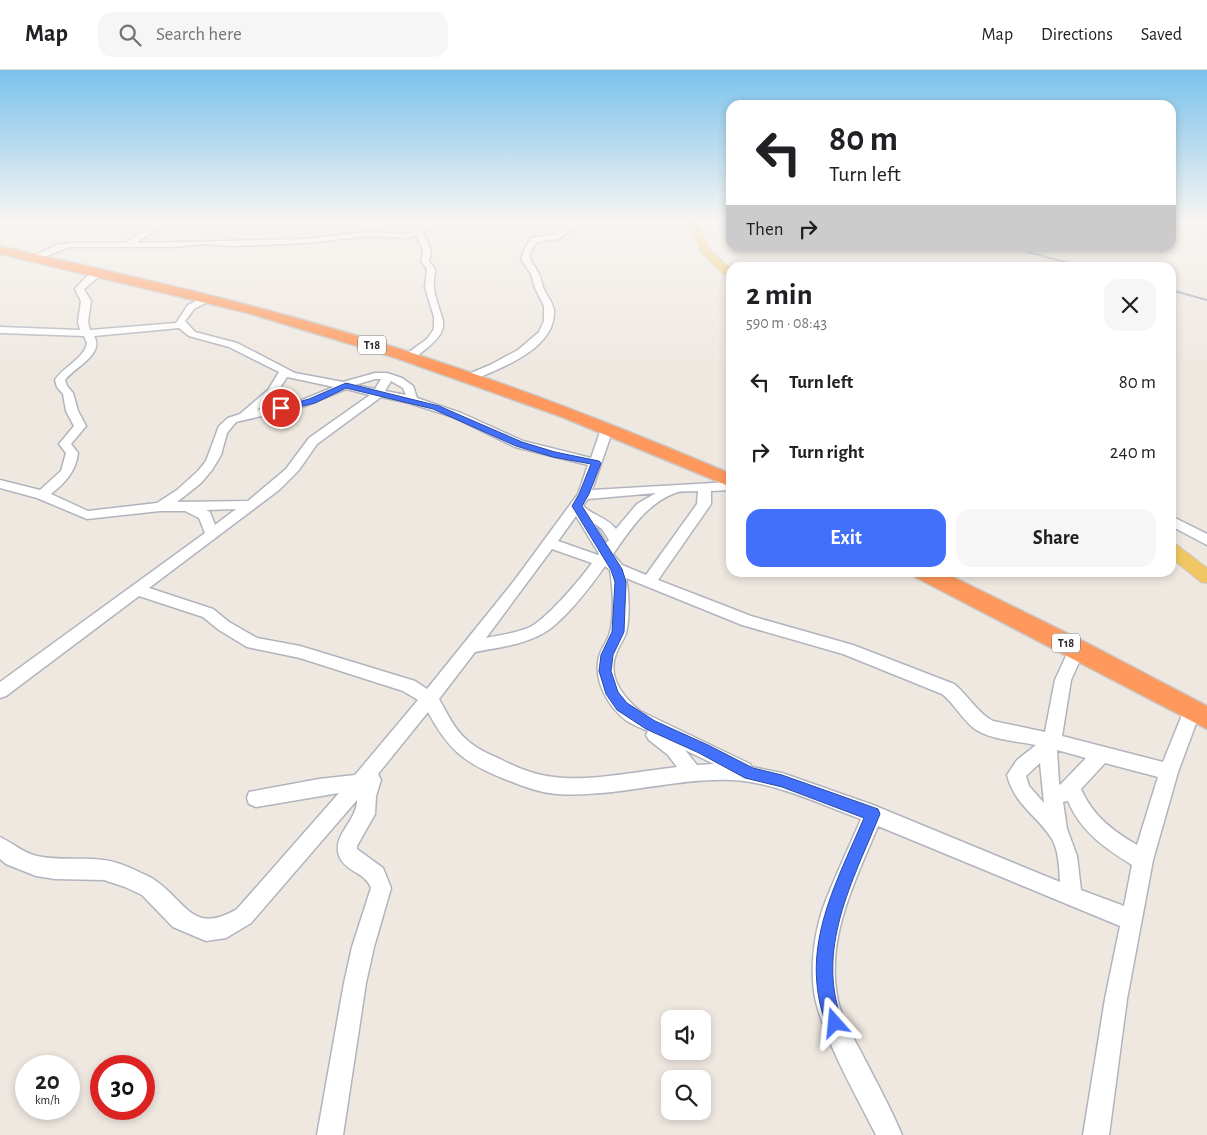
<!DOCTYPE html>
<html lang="en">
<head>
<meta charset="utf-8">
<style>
  body { margin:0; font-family:"Alegreya Sans",sans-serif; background:#f6f6f6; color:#202124; height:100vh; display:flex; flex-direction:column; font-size:19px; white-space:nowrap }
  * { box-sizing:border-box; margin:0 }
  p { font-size:16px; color:#757577 }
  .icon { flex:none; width:28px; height:28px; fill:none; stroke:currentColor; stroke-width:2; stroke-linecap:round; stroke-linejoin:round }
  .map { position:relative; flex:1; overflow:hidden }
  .panel { position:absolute; left:726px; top:192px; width:450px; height:315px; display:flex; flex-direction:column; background:#fff; border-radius:15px; box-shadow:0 2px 8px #0003 }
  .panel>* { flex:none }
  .banner { position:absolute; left:726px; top:30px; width:450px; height:152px; border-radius:15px; box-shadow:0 2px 8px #0003; background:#fff; color:#202124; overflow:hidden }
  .fabs { position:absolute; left:661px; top:940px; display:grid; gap:10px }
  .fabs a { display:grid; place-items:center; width:50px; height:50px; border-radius:10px; background:#fff; box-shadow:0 2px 8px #0003; font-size:25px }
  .speed { position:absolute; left:15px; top:985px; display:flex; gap:10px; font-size:25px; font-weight:700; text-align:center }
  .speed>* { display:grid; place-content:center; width:65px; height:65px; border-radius:50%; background:#fff; box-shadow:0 2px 8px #0003; line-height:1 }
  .speed small { font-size:12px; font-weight:400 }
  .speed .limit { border:8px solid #d22; background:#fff; color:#111 }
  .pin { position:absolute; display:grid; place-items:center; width:42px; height:42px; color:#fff; margin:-21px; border:2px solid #fff; border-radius:50%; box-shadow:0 1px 5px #0007 }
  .me { position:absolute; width:55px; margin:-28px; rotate:342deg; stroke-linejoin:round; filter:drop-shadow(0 0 4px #0008) }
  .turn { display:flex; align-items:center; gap:18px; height:105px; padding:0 20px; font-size:22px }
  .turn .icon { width:65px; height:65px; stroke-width:2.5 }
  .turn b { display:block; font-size:35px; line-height:42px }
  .then { display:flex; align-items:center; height:48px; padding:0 20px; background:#0003; gap:10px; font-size:19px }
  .round { display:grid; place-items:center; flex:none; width:52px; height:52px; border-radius:15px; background:#f6f6f6 }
  .headline { display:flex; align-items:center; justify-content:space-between; height:85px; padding:0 20px }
  h1 { font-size:30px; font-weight:700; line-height:38px }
  .button { display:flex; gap:10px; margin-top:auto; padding:10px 20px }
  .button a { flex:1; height:58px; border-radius:15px; background:#4270fa; color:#fff; font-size:20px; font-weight:700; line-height:58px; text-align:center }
  .button a+a { background:#f6f6f6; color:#202124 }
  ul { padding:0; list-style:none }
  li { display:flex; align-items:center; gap:15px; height:70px; padding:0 20px }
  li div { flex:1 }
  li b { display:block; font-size:19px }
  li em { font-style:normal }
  header { display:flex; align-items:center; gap:30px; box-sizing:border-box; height:70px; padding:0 25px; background:#fff; border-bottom:1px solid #e0e0e0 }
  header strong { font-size:24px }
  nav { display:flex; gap:28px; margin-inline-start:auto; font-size:18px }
  .search { width:350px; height:45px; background:#f6f6f6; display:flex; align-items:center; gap:12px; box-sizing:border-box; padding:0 18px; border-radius:15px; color:#757577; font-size:19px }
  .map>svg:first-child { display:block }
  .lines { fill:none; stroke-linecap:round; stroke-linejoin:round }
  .minor-casing { stroke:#b1b4be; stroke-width:3 }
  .major-casing { stroke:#c9c9c9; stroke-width:2 }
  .highway-casing { stroke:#c9c9c9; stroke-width:3 }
  .minor { fill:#fff; fill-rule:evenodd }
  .major { fill:#f1c763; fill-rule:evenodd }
  .highway { fill:#fe985c; fill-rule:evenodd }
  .rail { stroke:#a3a7b8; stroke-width:2 }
  .route { fill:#4270fa; stroke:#2b49a2 }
  .labels { text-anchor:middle; stroke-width:4; stroke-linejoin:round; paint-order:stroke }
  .shield { fill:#fff; stroke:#6d6d6d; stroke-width:1 }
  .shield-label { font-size:12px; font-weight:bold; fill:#2e2e2e }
</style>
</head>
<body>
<header>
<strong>Map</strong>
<div class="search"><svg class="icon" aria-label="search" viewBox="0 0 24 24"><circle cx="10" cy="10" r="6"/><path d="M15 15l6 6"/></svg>Search here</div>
<nav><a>Map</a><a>Directions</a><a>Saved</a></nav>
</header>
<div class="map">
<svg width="1207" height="1065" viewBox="0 0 1207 1065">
  <rect width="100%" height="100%" fill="#efe8e1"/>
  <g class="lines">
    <defs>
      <g id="minor">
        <path d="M 158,152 L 168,152 L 136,173 L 306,169 L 368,162 L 407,164 L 427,155 L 427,152 L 435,152 L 433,158 L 423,162 L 431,180 L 429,191 L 435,199 C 435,205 433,212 434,218 C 439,252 457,255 422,282 C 417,286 413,291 405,289 L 405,285 L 427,269 L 434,259 L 434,247 L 425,217 L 427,199 L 421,191 L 423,180 L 416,165 L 408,168 L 368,166 L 306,173 L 233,176 L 204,174 L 174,177 L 71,177 C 60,179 37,193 30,188 L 56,175 L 71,173 L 125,173 Z"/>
        <path d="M 573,152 L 583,152 L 558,169 L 537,172 C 525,189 530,188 538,202 C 541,207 541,212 543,217 C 546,225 553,232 554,241 C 555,273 517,291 492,302 C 484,305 474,311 466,309 L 465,307 L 466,305 L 490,295 L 518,280 L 539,262 L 544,251 L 544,236 L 535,218 L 531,204 L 521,189 L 524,180 L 531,168 L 553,165 Z"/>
        <path d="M 96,201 L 103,203 L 84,219 L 91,231 L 88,252 L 90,260 L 176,253 L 188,235 L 206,226 L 209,227 L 209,231 L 194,239 L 185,251 L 195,262 L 237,273 L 295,303 L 343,312 L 375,303 L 387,303 L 402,308 L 413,316 L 417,328 L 461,343 L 523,371 L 591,388 L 601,359 L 607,356 L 611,357 L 613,359 L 592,420 L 731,412 L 731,420 L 711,421 L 711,434 L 658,510 L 751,546 L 853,575 L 954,614 C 968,625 978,644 993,651 L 1045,662 L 1055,610 L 1071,575 L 1077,573 L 1083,575 L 1085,579 L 1071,610 L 1062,666 L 1163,692 L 1186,635 L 1192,633 L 1198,635 L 1201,640 L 1178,702 L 1153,790 L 1127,929 L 1109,1065 L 1083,1065 L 1105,929 L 1120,856 L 878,756 C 855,812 823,872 839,935 C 843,950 852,966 860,980 C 874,1008 890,1036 902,1065 L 876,1065 C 855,1023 830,981 817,936 C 809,907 813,869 822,841 C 833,810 848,780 861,749 C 819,734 776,712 731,710 C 672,708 615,728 557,724 C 538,723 520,715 502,708 C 463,692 448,679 428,642 L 378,704 L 381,710 L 376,726 L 375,744 L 357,776 L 357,779 L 383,798 L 391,818 L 374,877 L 366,913 L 343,1065 L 317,1065 L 344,913 L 352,877 L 371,818 C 366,803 347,802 340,788 C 330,766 357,752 357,730 L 251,853 L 226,868 L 206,871 L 173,857 L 142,825 L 125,817 L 104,810 L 55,809 L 36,806 L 6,794 L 0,789 L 0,767 C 13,773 23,783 37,786 C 59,791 81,787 103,790 C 115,791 129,797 139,802 C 145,805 151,807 156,811 C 187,833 193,865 237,839 L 339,723 L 256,737 L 249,734 L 247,728 L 249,722 L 319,709 L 355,705 L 418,630 L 403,621 L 300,588 L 247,577 L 219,560 L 203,547 L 139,526 L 6,626 L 0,628 L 0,612 L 205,463 L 199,448 L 185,441 L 160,441 L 87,449 L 37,428 L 0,418 L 0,410 L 40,420 L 61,401 L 66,383 L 59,374 L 74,356 L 66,341 L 63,324 L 57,317 L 55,310 C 63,297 85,288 87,273 L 84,266 L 0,263 L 0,257 L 80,260 L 78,252 L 81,231 L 75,219 L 86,207 ZM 179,258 L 189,266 L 229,277 L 279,302 L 268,320 L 240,344 L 228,348 L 219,356 L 206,391 L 198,401 L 177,420 L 157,433 L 88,441 L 51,424 C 65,413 76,401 78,383 L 71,374 L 86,356 L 78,341 L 73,323 L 67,316 L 65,310 C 75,297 105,284 94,266 ZM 287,307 L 292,308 L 334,317 L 297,332 L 257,340 L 276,324 ZM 375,309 L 381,309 L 375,319 L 355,315 ZM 391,311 L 403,318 L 406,325 L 385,321 ZM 346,319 L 370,325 L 309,368 L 286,399 L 248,431 L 177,432 L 201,413 L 212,400 L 221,385 L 227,363 L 236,352 L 305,336 ZM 381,327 L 409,333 L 453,347 L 515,377 L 588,395 L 578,424 L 514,511 L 427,619 L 415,611 L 300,576 L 257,568 L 229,552 L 213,539 L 149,518 L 279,420 L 299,400 L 317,374 ZM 698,421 L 697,434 L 646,505 L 622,495 L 613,484 C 630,460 646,434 675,423 C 682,420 691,422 698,421 ZM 656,423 L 637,434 L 616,459 C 606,446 588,444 583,435 L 588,429 ZM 236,439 L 215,455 L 210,442 L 206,440 ZM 576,446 L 599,484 L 598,485 L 558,471 ZM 594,453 L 602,459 L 609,470 L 606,473 ZM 552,479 L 592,493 C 579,511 550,545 532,556 C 519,563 500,565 486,568 ZM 605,496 L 610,500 C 613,520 615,542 610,562 C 608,571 601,578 599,587 C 593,610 608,637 627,651 C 633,655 641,658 648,661 L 646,665 L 649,670 L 668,685 L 677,697 C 641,701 588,712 554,707 C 535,705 517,698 500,689 C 488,684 476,678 467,670 C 454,659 447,643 439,629 L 475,582 C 496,578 522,575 542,564 C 562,554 592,515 605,496 ZM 626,508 L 742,555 L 843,584 L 942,624 C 954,633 964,652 975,659 C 991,670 1017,671 1036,675 L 1017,690 L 1007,705 C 1015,736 1037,745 1052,769 C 1059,781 1059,798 1060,812 L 873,735 L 782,703 L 752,697 L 750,694 L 640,641 C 623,627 607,607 616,584 C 618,577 624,570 626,563 C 630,548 629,523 626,508 ZM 685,680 L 714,694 L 697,695 ZM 1057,680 L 1086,688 L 1060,715 L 1059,713 ZM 1040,693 L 1044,733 L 1029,716 L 1026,706 ZM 1105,693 L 1158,707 L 1137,775 C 1113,761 1093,746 1081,719 ZM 1068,731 C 1081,762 1105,778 1132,795 L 1124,836 L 1081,820 L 1077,786 L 1067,759 L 1063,732 Z"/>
        <polygon points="1171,446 1207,464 1207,475 1171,456"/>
      </g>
      <g id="major">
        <polygon points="687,152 697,152 710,180 731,199 731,208 727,207 702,183"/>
        <polygon points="1171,473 1177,475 1207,498 1207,513 1201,512 1171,488"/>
      </g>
      <g id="highway">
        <path d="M 0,176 C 98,199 196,220 292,247 C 442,288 588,343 731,404 L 731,417 L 562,347 L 396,288 L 248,243 L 0,184 Z"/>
        <polygon points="912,502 943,502 1085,572 1207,636 1207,659 915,507"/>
      </g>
    </defs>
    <use href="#minor" class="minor-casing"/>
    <use href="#major" class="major-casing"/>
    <use href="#highway" class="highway-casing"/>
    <use href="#minor" class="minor"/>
    <use href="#major" class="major"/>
    <use href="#highway" class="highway"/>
    <g class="rail">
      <polyline points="1013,178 1087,198"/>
      <polyline points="1171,220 1207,230"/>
    </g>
  </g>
  <linearGradient id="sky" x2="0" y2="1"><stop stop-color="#7ac2eb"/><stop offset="0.5" stop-color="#f8f5f2"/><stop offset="1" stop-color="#f8f5f2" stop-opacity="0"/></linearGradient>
  <rect width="1207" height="301" fill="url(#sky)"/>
  <path class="route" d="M 346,313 L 439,336 L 522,372 L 555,382 L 599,391 L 601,393 L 589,424 L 582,436 L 622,499 L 626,512 L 624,562 L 613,585 L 611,601 L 618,622 L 627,633 L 655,651 L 708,675 L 753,698 L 782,705 L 878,739 L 880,744 C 853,811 814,880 843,953 L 841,959 L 835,962 L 828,959 C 797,882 834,818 864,748 L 782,717 L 745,708 L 699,683 L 646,659 L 617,640 L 606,624 L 599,601 L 601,585 L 612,562 L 615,512 L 611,500 L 572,436 L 579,424 L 591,394 L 553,387 L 516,376 L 433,339 L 346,318 L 315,333 L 281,341 L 277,338 L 309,329 Z"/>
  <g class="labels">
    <g class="shield">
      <rect x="358" y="265.5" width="28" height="19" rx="4"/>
      <rect x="1052" y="563.5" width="28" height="19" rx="4"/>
    </g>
    <g class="shield-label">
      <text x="372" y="279">T18</text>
      <text x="1066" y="577">T18</text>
    </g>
  </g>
</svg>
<div class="fabs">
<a><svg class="icon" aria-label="sound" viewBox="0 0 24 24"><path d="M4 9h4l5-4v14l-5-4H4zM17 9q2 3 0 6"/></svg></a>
<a><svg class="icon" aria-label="search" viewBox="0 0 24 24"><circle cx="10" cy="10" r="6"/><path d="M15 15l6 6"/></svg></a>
</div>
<div class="speed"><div>20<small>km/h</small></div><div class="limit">30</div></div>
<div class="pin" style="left:281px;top:338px;background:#d93025"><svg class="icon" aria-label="arrive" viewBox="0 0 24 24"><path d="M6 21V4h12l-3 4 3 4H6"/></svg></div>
<svg class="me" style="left:835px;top:953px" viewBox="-20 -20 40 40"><path d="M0-17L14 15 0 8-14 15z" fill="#4270fa" stroke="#fff" stroke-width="4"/></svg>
<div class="banner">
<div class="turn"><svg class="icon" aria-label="left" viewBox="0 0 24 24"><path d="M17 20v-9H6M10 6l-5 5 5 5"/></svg><div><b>80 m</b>Turn left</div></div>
<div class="then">Then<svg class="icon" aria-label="right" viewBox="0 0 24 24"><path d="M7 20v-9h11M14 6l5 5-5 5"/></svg></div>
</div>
<section class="panel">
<div class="headline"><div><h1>2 min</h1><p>590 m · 08:43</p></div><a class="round"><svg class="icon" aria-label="close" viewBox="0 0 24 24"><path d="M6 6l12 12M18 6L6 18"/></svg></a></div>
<ul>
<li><svg class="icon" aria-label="left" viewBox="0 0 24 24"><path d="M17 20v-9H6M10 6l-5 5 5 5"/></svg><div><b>Turn left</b></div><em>80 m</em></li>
<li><svg class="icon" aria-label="right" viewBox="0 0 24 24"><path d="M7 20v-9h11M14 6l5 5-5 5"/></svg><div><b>Turn right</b></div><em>240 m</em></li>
</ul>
<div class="button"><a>Exit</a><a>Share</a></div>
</section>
</div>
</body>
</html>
